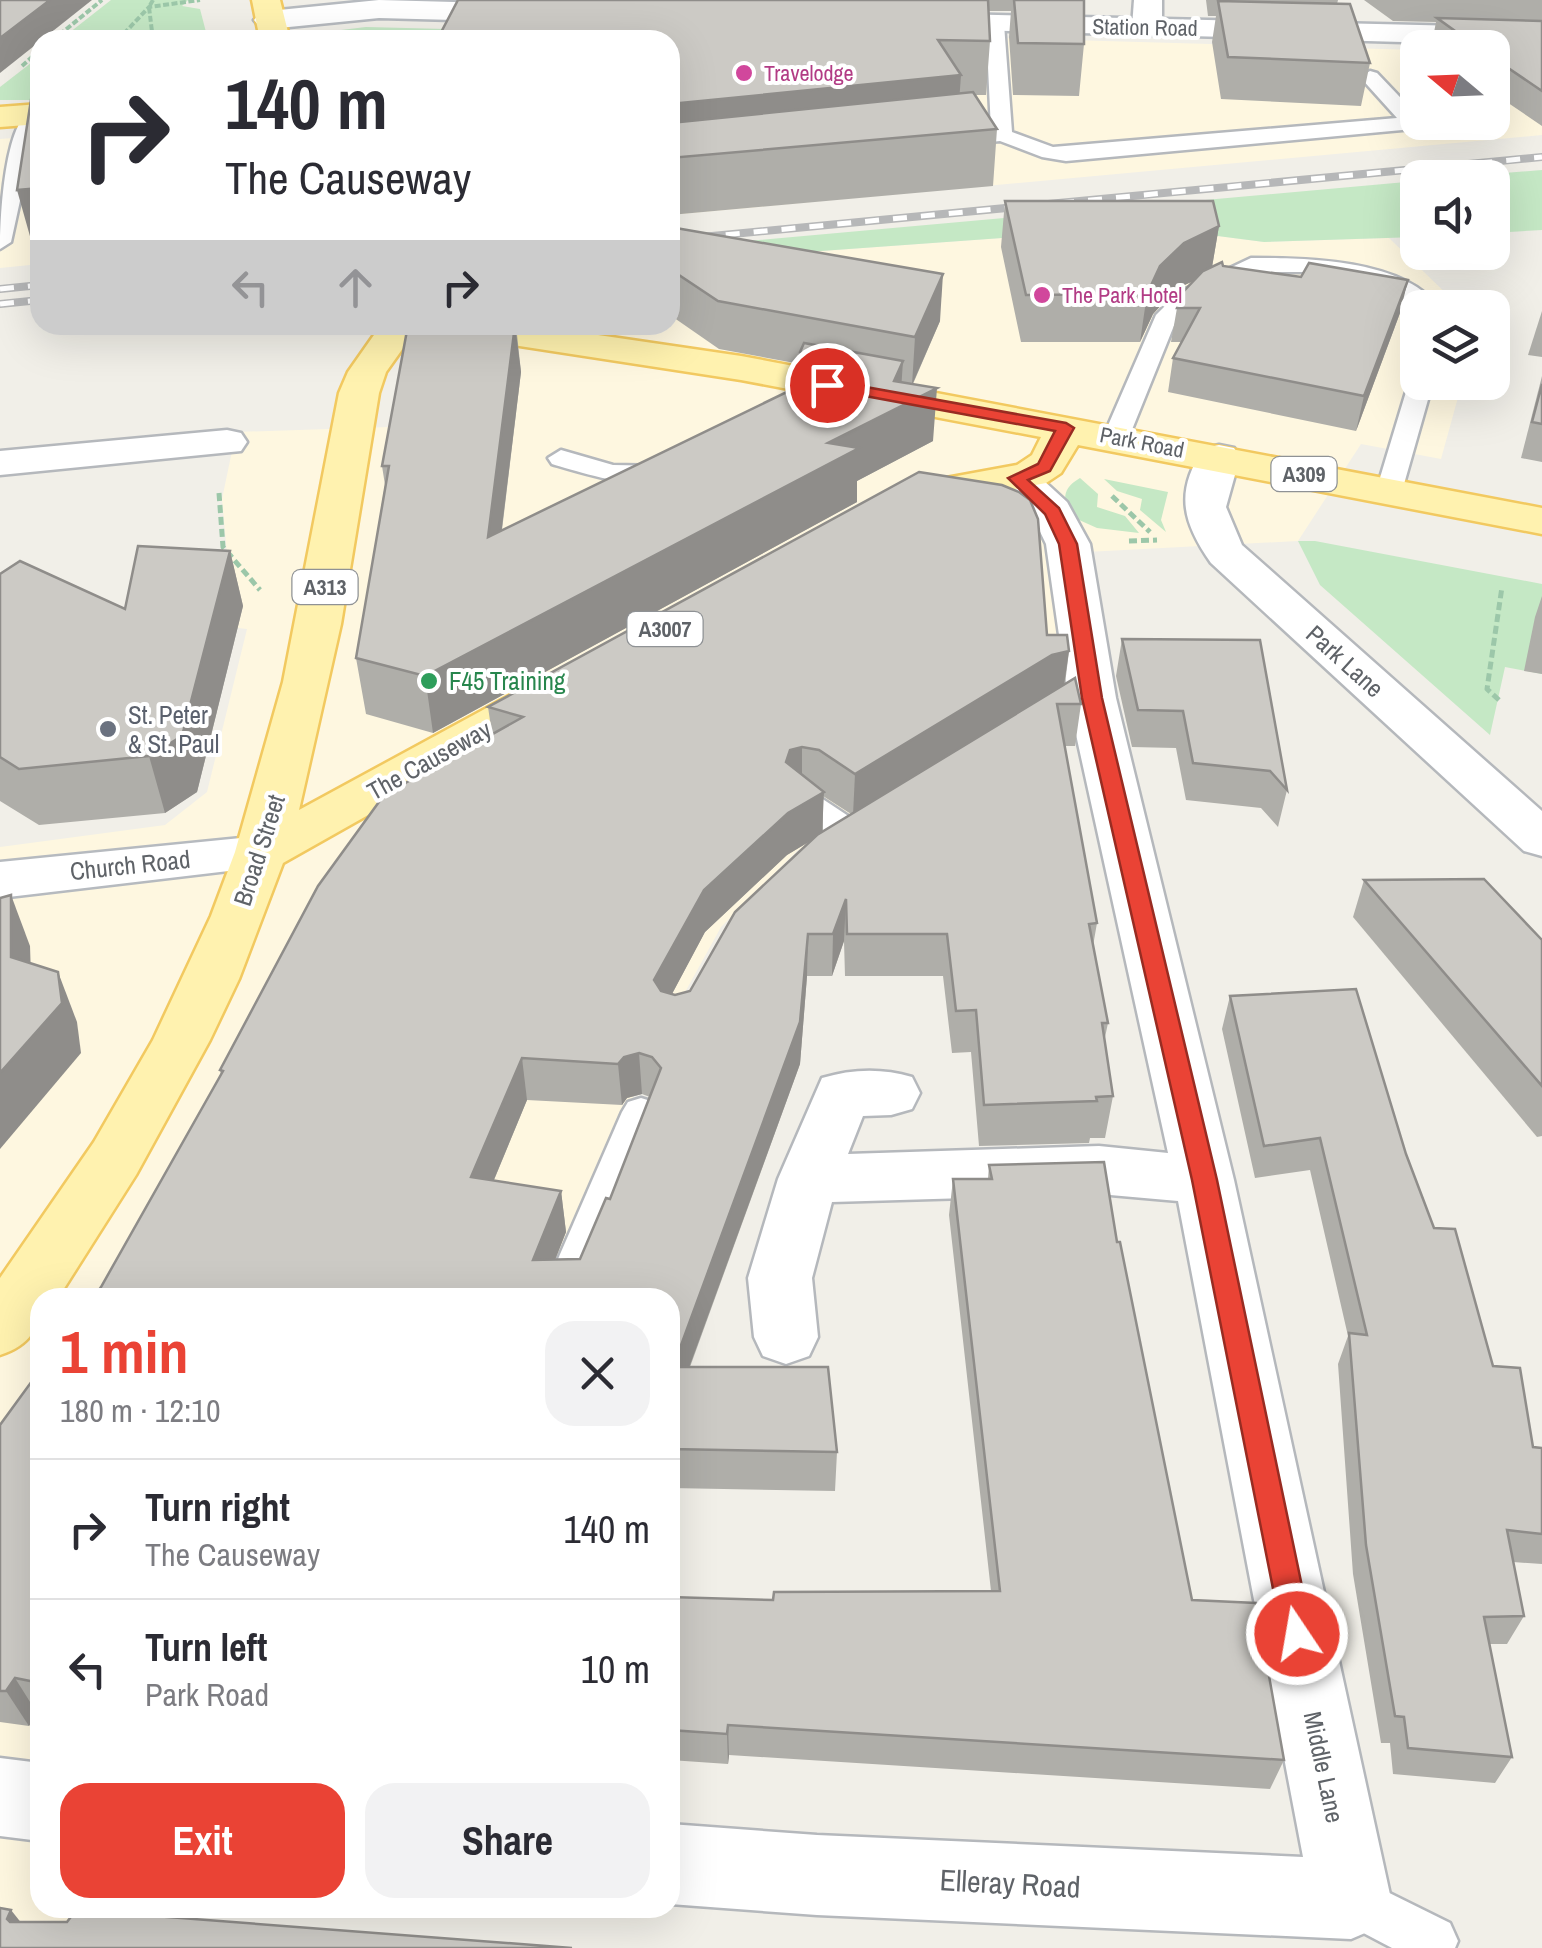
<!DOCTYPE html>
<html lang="en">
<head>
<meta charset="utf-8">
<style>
  body { margin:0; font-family:"Archivo Narrow",sans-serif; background:#f2f2f3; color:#2b2b33; height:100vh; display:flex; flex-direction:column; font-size:38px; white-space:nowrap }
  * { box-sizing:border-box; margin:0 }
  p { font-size:32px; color:#7c7c81 }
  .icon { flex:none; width:55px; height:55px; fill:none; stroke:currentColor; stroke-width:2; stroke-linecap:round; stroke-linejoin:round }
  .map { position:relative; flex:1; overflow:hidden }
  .sheet { position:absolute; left:30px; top:1288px; width:650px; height:630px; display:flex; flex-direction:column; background:#fff; border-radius:30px; box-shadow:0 10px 40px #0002 }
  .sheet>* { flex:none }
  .banner { position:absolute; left:30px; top:30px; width:650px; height:305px; border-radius:30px; box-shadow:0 10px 40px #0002; background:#fff; color:#2b2b33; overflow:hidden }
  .needle { width:65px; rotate:289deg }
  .buttons { position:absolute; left:1400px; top:30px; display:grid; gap:20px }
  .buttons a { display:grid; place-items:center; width:110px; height:110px; border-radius:20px; background:#fff; box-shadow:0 10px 40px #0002; font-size:50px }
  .pin { position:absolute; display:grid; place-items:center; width:85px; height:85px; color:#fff; margin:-42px; border:5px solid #fff; border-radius:50%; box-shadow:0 2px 10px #0007 }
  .me { position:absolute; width:110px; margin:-55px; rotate:348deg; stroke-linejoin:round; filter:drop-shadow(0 0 8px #0008) }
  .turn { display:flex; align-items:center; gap:35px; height:210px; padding:0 30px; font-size:45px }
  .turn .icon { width:130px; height:130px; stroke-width:2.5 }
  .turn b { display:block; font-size:70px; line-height:85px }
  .lanes { display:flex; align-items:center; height:95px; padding:0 30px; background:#0003; justify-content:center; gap:50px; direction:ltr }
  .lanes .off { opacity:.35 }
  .round { display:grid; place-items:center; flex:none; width:105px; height:105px; border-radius:30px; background:#f2f2f3 }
  .summary { display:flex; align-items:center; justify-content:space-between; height:170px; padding:0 30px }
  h1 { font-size:60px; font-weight:800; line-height:75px; color:#ea4335 }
  .cta { display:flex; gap:20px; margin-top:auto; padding:20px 30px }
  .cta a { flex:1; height:115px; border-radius:30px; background:#ea4335; color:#fff; font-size:40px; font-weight:800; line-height:115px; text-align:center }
  .cta a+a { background:#f2f2f3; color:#2b2b33 }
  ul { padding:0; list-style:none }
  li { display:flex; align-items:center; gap:30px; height:140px; padding:0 30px; border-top:2px solid #e1e1e2 }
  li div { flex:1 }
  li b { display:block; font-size:38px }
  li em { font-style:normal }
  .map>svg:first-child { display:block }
  .commercial { fill:#fef7e0 }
  .green { fill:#c5e8c5 }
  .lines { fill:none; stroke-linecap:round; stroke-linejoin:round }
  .lane-casing { stroke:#b5b8bc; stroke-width:5 }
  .street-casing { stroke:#b5b8bc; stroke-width:5 }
  .secondary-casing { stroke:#b6babf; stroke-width:5 }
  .primary-casing { stroke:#f2c960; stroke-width:5 }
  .path-far1 { stroke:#9cc7a9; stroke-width:4; stroke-dasharray:6 2.5; stroke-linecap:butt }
  .path { stroke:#9cc7a9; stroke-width:5; stroke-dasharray:8 4; stroke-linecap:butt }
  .lane { fill:#fff; fill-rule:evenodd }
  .street { fill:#fff; fill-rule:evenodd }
  .secondary { fill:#fff; fill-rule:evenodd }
  .primary { fill:#fff2af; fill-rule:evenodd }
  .rail-casing { stroke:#b6b7b8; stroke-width:8 }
  .rail { stroke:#fff; stroke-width:5; stroke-dasharray:14; stroke-linecap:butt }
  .wall { fill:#afaea9; fill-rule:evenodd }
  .shaded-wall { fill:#8f8d8a }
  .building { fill:#cccac5; stroke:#8f8d8a; stroke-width:2.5; fill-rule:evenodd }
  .route { fill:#ea4335; stroke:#982c22; stroke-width:2.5 }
  .hotel-dot { fill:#d1479c; stroke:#fff; stroke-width:4 }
  .leisure-dot { fill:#2e9e5b; stroke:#fff; stroke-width:4 }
  .worship-dot { fill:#6b7280; stroke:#fff; stroke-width:4 }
  .labels { text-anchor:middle; stroke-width:8; stroke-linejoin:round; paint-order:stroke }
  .far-street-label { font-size:22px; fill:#5f6368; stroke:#fff }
  .far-hotel-label { font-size:22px; fill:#b23c85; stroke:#fff; text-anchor:start }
  .shield { fill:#fff; stroke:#8f9295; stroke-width:2.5 }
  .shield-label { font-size:22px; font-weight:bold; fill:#5f6368 }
  .street-label { font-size:25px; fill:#5f6368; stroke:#fff }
  .leisure-label { font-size:25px; fill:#27864d; stroke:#fff; text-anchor:start }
  .worship-label { font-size:25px; fill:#5b616d; stroke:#fff; text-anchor:start }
  .near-street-label { font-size:30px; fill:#5f6368; stroke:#fff }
</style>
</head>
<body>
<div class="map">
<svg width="1542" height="1948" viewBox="0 0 1542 1948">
  <rect width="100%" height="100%" fill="#f1efe8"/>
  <g class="commercial">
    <polygon points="516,24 1417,50 1418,122 1492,122 1493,52 1542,53 1542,135 670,215 670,40 485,40"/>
    <polygon points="40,136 40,264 0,268 0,139"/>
    <polygon points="1210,235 1264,242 1389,238 1460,307 1418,308 1418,382 1462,383 1441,459 1361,444 1298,541 1048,554 1067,681 797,851 721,927 652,1052 549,1297 40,1298 40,1908 98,1908 76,1948 0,1948 0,847 165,825 207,792 247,629 150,618 227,554 222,499 236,432 389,427 408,364 469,325 670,325 670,262 1016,237"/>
  </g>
  <g class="green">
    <polygon points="111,0 188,0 182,6 200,9 206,32 213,40 60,40"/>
    <polygon points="366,27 486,30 472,36 388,35 385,40 328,40 341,30"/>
    <polygon points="40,56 40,100 0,100 0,87"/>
    <polygon points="1542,170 1542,230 1493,233 1492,178 1453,177"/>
    <polygon points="1417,181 1417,237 1264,242 1210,235 1016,237 670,262 670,248"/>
    <path d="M 1080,478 L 1098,494 L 1097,507 L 1125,516 L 1139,533 L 1097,528 L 1068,515 C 1063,497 1063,488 1080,478 Z"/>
    <polygon points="1104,479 1168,492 1161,520 1166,532 1140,510 1142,499 1117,491"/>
    <polygon points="1298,541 1315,541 1542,584 1542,674 1505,667 1490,735 1320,585"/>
  </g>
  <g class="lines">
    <defs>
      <g id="lane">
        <polygon points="995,18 1004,24 1012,132 1053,147 1397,118 1360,77 1370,71 1377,73 1418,116 1418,122 1423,123 1413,129 1066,161 1042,157 1000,141 943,147 940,143 943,139 991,130 986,24"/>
        <path d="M 35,108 L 40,109 L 40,129 L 28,164 L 11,242 L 0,249 C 0,220 4,117 35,108 Z"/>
        <path d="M 1251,258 C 1306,258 1405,259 1439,308 L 1418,310 L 1411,301 L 1360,281 L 1311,272 L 1255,272 L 1195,302 L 1175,323 L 1129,437 L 1116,445 L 1107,442 L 1103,437 L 1156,315 L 1179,292 Z"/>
        <polygon points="1418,375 1418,382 1433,382 1402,491 1398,497 1380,497 1376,491 1409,382"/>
        <path d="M 561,450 L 613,465 L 667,466 L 680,474 C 659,498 579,472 552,464 L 548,458 Z"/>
        <path d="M 804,790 L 815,794 L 865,827 L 869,835 L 865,843 C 838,850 813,823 793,808 L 788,801 L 793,794 Z"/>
        <polygon points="641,1098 654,1102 660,1112 581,1298 541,1298 622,1112 628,1102"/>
        <polygon points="1351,1874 1450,1923 1458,1941 1455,1948 1392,1948 1333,1917 1326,1899 1333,1881"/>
      </g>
      <g id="street">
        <polygon points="1134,0 1162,0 1162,27 1157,33 1137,33 1132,27"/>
        <polygon points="227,430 241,433 247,442 241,451 0,475 0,451"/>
        <path d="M 1219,445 L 1234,448 L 1240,457 L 1226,507 L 1242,545 L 1542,811 L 1542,856 L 1524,851 L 1211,563 C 1183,523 1174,492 1204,448 Z"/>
        <path d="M 1016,466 L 1031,469 L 1067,502 L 1090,544 L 1116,698 L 1234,1180 L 1391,1899 L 1379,1927 L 1351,1939 L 817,1915 L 670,1904 L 670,1824 L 817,1835 L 1303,1857 L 1178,1201 L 1099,1194 L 832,1202 L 812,1278 L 818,1337 L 809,1356 L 786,1364 L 763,1356 L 754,1337 L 748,1278 L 778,1179 L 822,1078 C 852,1069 882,1068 912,1077 L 920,1093 L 912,1109 L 891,1115 L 863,1116 L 848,1154 L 1099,1146 L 1168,1153 L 1068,698 L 1046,544 L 1033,517 L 995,478 L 1001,469 Z"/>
        <polygon points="0,1758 40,1763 40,1841 0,1836"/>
      </g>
      <g id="secondary">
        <polygon points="379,0 524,4 534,7 539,13 534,19 524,22 379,18 269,29 259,26 254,20 259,14 269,11"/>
        <polygon points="915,13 1542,28 1542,46 905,28 900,22 905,16"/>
        <polygon points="261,836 279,841 287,853 279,865 0,898 0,862"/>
      </g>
      <g id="primary">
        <polygon points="252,0 280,0 290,40 260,40"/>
        <polygon points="40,104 40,124 0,127 0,107"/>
        <path d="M 381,325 L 418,327 L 386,372 L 379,393 L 341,624 L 299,810 L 538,680 L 555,675 L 572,680 L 579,690 L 572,700 L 283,863 L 239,979 L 210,1040 L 136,1175 L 58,1298 L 40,1298 C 40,1329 30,1345 0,1355 L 0,1278 L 94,1142 L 153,1040 L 211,916 L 235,852 L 283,682 L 339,393 L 348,372 Z"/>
        <polygon points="436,325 530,325 741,356 1542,508 1542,534 1078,445 1061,473 1046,483 912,509 897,505 891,496 897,487 1017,465 1032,455 1041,437 741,380 455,336 442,333"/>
      </g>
    </defs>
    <use href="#lane" class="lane-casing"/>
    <use href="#street" class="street-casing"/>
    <use href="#secondary" class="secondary-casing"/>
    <use href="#primary" class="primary-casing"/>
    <g class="path-far1">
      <polyline points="153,0 149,7 153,40"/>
      <polyline points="53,40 102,0"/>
      <polyline points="118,40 149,7 200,0"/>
      <polyline points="22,66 40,50"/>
    </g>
    <g class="path">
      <polyline points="219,493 223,547 260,590"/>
      <polyline points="1112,496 1150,532"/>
      <polyline points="1129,541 1157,540"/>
      <polyline points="1499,700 1487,689 1502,587"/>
    </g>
    <use href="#lane" class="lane"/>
    <use href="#street" class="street"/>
    <use href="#secondary" class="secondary"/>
    <use href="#primary" class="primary"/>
    <defs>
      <g id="rail">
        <polyline points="670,240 1542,157"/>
        <polyline points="0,289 40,285"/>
        <polyline points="0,304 40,300"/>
      </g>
    </defs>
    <use href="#rail" class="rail-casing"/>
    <use href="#rail" class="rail"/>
  </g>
  <g class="wall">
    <polygon points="458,0 1084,0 1084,44 1079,96 1013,95 1009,37 1011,11 988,11 990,41 986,95 974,95 997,129 993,186 670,215 670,40"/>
    <polygon points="1206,0 1338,0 1337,4 1370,63 1361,106 1221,99 1212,42 1216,16 1208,16"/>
    <polygon points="1364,0 1542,0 1542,126 1492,92 1492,48 1431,48 1436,22 1393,21"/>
    <polygon points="1005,201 1219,226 1212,267 1223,266 1400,313 1356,431 1168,392 1173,358 1182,342 1171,342 1177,308 1193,281 1176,289 1153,314 1140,342 1021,342 1001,247"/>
    <polygon points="670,227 940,321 913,384 933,441 857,481 857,502 433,733 366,714 356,658 385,485 382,466 408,325 516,325 521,372 502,530 800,386 800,364 719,349 670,315"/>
    <polygon points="1542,311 1542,357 1528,355"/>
    <polygon points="1542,376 1542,462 1521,458"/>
    <polygon points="230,551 243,606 197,792 165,813 39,825 0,801 0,574 125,609"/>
    <polygon points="1542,596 1542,674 1524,671 1535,617"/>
    <path d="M 1047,635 L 1069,651 L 1065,684 L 1081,704 L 1075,746 L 1065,746 L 1097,923 L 1093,946 L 1108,1023 L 1104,1042 L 1113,1096 L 1105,1138 L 1090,1138 L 1089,1143 L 979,1146 L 971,1052 L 952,1053 L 943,976 L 845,976 L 844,941 L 832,976 L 807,976 L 800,1064 L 690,1367 L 837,1452 L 835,1491 L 670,1488 L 670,1298 L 101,1287 L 221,1075 L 220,1070 L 492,734 L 488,707 ZM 823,796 L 851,814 L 823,832 ZM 812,840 L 690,991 L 675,995 L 672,994 L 705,932 L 787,855 ZM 642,1094 L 650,1097 L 610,1199 L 580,1259 L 555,1260 L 566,1232 L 561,1191 L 494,1180 L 527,1100 L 622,1105 L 627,1098 Z"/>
    <polygon points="1122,639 1260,640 1287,790 1278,827 1261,808 1186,800 1176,748 1132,747 1116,676"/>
    <polygon points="1364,880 1542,940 1542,1136 1537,1137 1353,917"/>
    <polygon points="1230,996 1406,1154 1434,1228 1493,1366 1533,1447 1542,1448 1542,1564 1513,1562 1524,1616 1507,1644 1490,1644 1512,1757 1495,1783 1393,1774 1390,1743 1381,1743 1353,1574 1338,1364 1348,1336 1310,1170 1255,1178 1222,1029"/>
    <polygon points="989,1165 1117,1242 1192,1600 1284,1760 1270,1789 729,1755 728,1764 670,1760 670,1597 773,1600 991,1591 949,1215 953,1179 988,1179"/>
    <polygon points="40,1370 40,1714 37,1713 29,1726 0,1722 0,1425"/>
  </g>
  <g class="shaded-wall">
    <polygon points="50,0 92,0 0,73 0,38"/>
    <polygon points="961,75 957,130 670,158 670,104"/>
    <polygon points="40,188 40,246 33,247 17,190"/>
    <polygon points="1219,226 1211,273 1176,289 1153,314 1140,342 1147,294 1160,266 1184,243"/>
    <polygon points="943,274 940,321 912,385 915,337"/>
    <polygon points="1408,280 1400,313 1356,431 1364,396"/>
    <polygon points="515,325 521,372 494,592 488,537"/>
    <polygon points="903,361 900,406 937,388 933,441 857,481 857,502 433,733 425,676 828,443 894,381"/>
    <polygon points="230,551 243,606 197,792 165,813 149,756"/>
    <polygon points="1069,651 1063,692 853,815 855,774 1052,655"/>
    <polygon points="802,747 802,789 786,762 790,750"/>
    <polygon points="824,792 822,834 787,855 705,932 657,1022 654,980 704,890 788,813"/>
    <polygon points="11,895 30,946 32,1007 11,957"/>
    <polygon points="846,899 844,941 832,976 833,934"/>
    <polygon points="808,934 807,976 800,1064 675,1406 673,1367"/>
    <polygon points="58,972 77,1022 81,1053 0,1149 0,1073"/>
    <polygon points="639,1053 642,1094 627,1098 622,1105 618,1064 624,1057"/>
    <polygon points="522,1058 527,1100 478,1218 471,1177"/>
    <polygon points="561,1191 566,1232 540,1298 533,1260"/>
    <polygon points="15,1678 37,1713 29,1726 6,1691"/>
    <polygon points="728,1725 729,1755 728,1764 727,1734"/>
    <polygon points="11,1910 34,1939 7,1919"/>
  </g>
  <g class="building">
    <polygon points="0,0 50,0 0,38"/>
    <polygon points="458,0 988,0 990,41 938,40 961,75 670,104 670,40 437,40"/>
    <polygon points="1014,0 1084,0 1084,44 1018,43"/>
    <polygon points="1218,1 1350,4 1370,63 1228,57"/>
    <polygon points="1437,18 1542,21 1542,91 1492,57 1492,48 1479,48"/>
    <polygon points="33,87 40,87 40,188 17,190"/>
    <polygon points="973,92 997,129 670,158 670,123"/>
    <polygon points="1005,201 1213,201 1219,226 1184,243 1160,266 1147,294 1026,295"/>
    <polygon points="670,227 943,274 915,337 718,301 670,269"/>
    <polygon points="1222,262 1223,266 1301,277 1309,263 1408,280 1364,396 1173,358 1200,308 1177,308 1184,291 1203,271"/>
    <polygon points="408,325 515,325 488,537 830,371 800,352 804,343 903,361 894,381 937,388 828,443 859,448 425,676 356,658 389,466 382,466"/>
    <polygon points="1542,384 1542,424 1532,422"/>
    <path d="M 919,472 L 1002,485 L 1019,492 L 1030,500 L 1038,519 L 1047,635 L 1067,635 L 1069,651 L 1052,655 L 855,774 L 819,750 L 802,747 L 790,750 L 786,762 L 824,792 L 788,813 L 704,890 L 654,980 L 661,991 L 675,995 L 690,991 L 735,912 L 817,835 L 1075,678 L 1081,704 L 1057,704 L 1097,923 L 1089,924 L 1108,1023 L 1102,1023 L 1113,1096 L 1096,1097 L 1097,1101 L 984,1105 L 976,1010 L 956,1011 L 947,934 L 847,934 L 846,899 L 833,934 L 808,934 L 800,1022 L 673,1367 L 828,1367 L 837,1452 L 670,1449 L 670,1298 L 93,1298 L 101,1287 L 223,1071 L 220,1070 L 318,886 L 384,795 L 523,717 L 488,707 ZM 639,1053 L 652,1057 L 661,1068 L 610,1199 L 606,1198 L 580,1259 L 533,1260 L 561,1191 L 471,1177 L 522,1058 L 618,1064 L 624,1057 Z"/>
    <polygon points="138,546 230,551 182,736 149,756 19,769 0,757 0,574 20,561 125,609"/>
    <polygon points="1122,639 1260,640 1287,790 1270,771 1193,763 1183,711 1138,710"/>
    <polygon points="1484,879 1542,940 1542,1086 1364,880"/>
    <polygon points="11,895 11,957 58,972 62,1003 0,1073 0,898"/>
    <polygon points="1356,989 1406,1154 1434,1228 1455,1229 1493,1366 1520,1368 1533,1447 1542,1448 1542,1534 1507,1530 1524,1616 1484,1617 1512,1757 1408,1748 1404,1717 1395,1716 1366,1545 1349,1333 1367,1335 1320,1138 1264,1146 1230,996"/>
    <polygon points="1104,1162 1117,1242 1120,1242 1192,1600 1256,1603 1284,1760 728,1725 727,1734 670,1730 670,1597 773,1600 774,1592 1000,1591 953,1179 992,1179 989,1165"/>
    <polygon points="40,1370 40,1683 15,1678 6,1691 0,1691 0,1425"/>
    <polygon points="0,1908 11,1910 7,1919 10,1922 67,1922 76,1910 572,1948 0,1948"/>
  </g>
  <polygon class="route" points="827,380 1066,423 1074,428 1050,471 1028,480 1059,508 1077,544 1102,698 1217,1180 1312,1634 1307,1644 1297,1649 1286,1644 1282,1634 1192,1180 1082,698 1059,544 1045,514 1008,478 1038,464 1055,431 822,388 819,385"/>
  <g class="hotel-dot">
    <circle cx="744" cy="73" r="10"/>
    <circle cx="1042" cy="295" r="10"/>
  </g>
  <circle class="leisure-dot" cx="429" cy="681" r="10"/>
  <circle class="worship-dot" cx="108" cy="729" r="10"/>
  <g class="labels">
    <g class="far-street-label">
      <text transform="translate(1145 27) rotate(1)" y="8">Station Road</text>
      <text transform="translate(1142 442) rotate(11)" y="8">Park Road</text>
    </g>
    <g class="far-hotel-label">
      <text x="764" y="81">Travelodge</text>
      <text x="1062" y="303">The Park Hotel</text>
    </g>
    <g class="shield">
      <rect x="1271.5" y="457" width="65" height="34" rx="8"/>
      <rect x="292.5" y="570" width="65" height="34" rx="8"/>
      <rect x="627.5" y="612" width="75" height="34" rx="8"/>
    </g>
    <g class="shield-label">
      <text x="1304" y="482">A309</text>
      <text x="325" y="595">A313</text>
      <text x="665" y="637">A3007</text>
    </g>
    <g class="street-label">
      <text transform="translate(1345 661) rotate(42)" y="9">Park Lane</text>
      <text transform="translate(429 760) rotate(-29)" y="9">The Causeway</text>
      <text transform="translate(259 850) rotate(-72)" y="9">Broad Street</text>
      <text transform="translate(130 865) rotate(-6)" y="9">Church Road</text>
      <text transform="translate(1324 1767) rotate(78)" y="9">Middle Lane</text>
    </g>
    <g class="leisure-label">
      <text x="449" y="690">F45 Training</text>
    </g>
    <g class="worship-label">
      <text x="128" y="724">St. Peter<tspan x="128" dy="29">&amp; St. Paul</tspan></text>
    </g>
    <g class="near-street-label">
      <text transform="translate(1010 1884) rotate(3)" y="10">Elleray Road</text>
    </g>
  </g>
</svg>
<div class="buttons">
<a><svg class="needle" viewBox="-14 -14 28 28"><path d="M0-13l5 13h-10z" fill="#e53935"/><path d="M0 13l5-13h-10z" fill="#7c7c81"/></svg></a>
<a><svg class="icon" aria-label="sound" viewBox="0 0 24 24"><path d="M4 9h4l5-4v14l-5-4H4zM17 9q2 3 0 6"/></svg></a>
<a><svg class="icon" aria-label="layers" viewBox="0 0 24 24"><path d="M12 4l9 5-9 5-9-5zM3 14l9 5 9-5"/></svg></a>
</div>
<div class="pin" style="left:827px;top:385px;background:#d93025"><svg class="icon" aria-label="arrive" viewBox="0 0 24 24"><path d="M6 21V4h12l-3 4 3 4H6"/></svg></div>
<svg class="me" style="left:1297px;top:1634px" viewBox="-20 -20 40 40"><circle r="17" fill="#ea4335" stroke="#fff" stroke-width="3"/><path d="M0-11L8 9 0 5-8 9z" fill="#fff"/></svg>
<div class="banner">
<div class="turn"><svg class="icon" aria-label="right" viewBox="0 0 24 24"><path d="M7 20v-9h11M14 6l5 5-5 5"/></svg><div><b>140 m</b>The Causeway</div></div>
<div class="lanes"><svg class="icon off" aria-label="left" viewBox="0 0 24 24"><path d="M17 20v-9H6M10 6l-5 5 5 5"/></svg><svg class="icon off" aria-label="ahead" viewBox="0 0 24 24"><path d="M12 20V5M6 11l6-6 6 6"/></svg><svg class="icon" aria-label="right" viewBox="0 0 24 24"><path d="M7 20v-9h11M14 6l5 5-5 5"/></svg></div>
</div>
<section class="sheet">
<div class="summary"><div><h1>1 min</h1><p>180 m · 12:10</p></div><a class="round"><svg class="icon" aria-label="close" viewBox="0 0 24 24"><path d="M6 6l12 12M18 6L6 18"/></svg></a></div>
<ul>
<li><svg class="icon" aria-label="right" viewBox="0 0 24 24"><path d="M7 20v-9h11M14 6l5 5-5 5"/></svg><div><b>Turn right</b><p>The Causeway</p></div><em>140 m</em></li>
<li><svg class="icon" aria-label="left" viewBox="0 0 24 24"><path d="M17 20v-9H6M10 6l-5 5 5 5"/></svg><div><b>Turn left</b><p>Park Road</p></div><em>10 m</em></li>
</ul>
<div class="cta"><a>Exit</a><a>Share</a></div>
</section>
</div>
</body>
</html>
